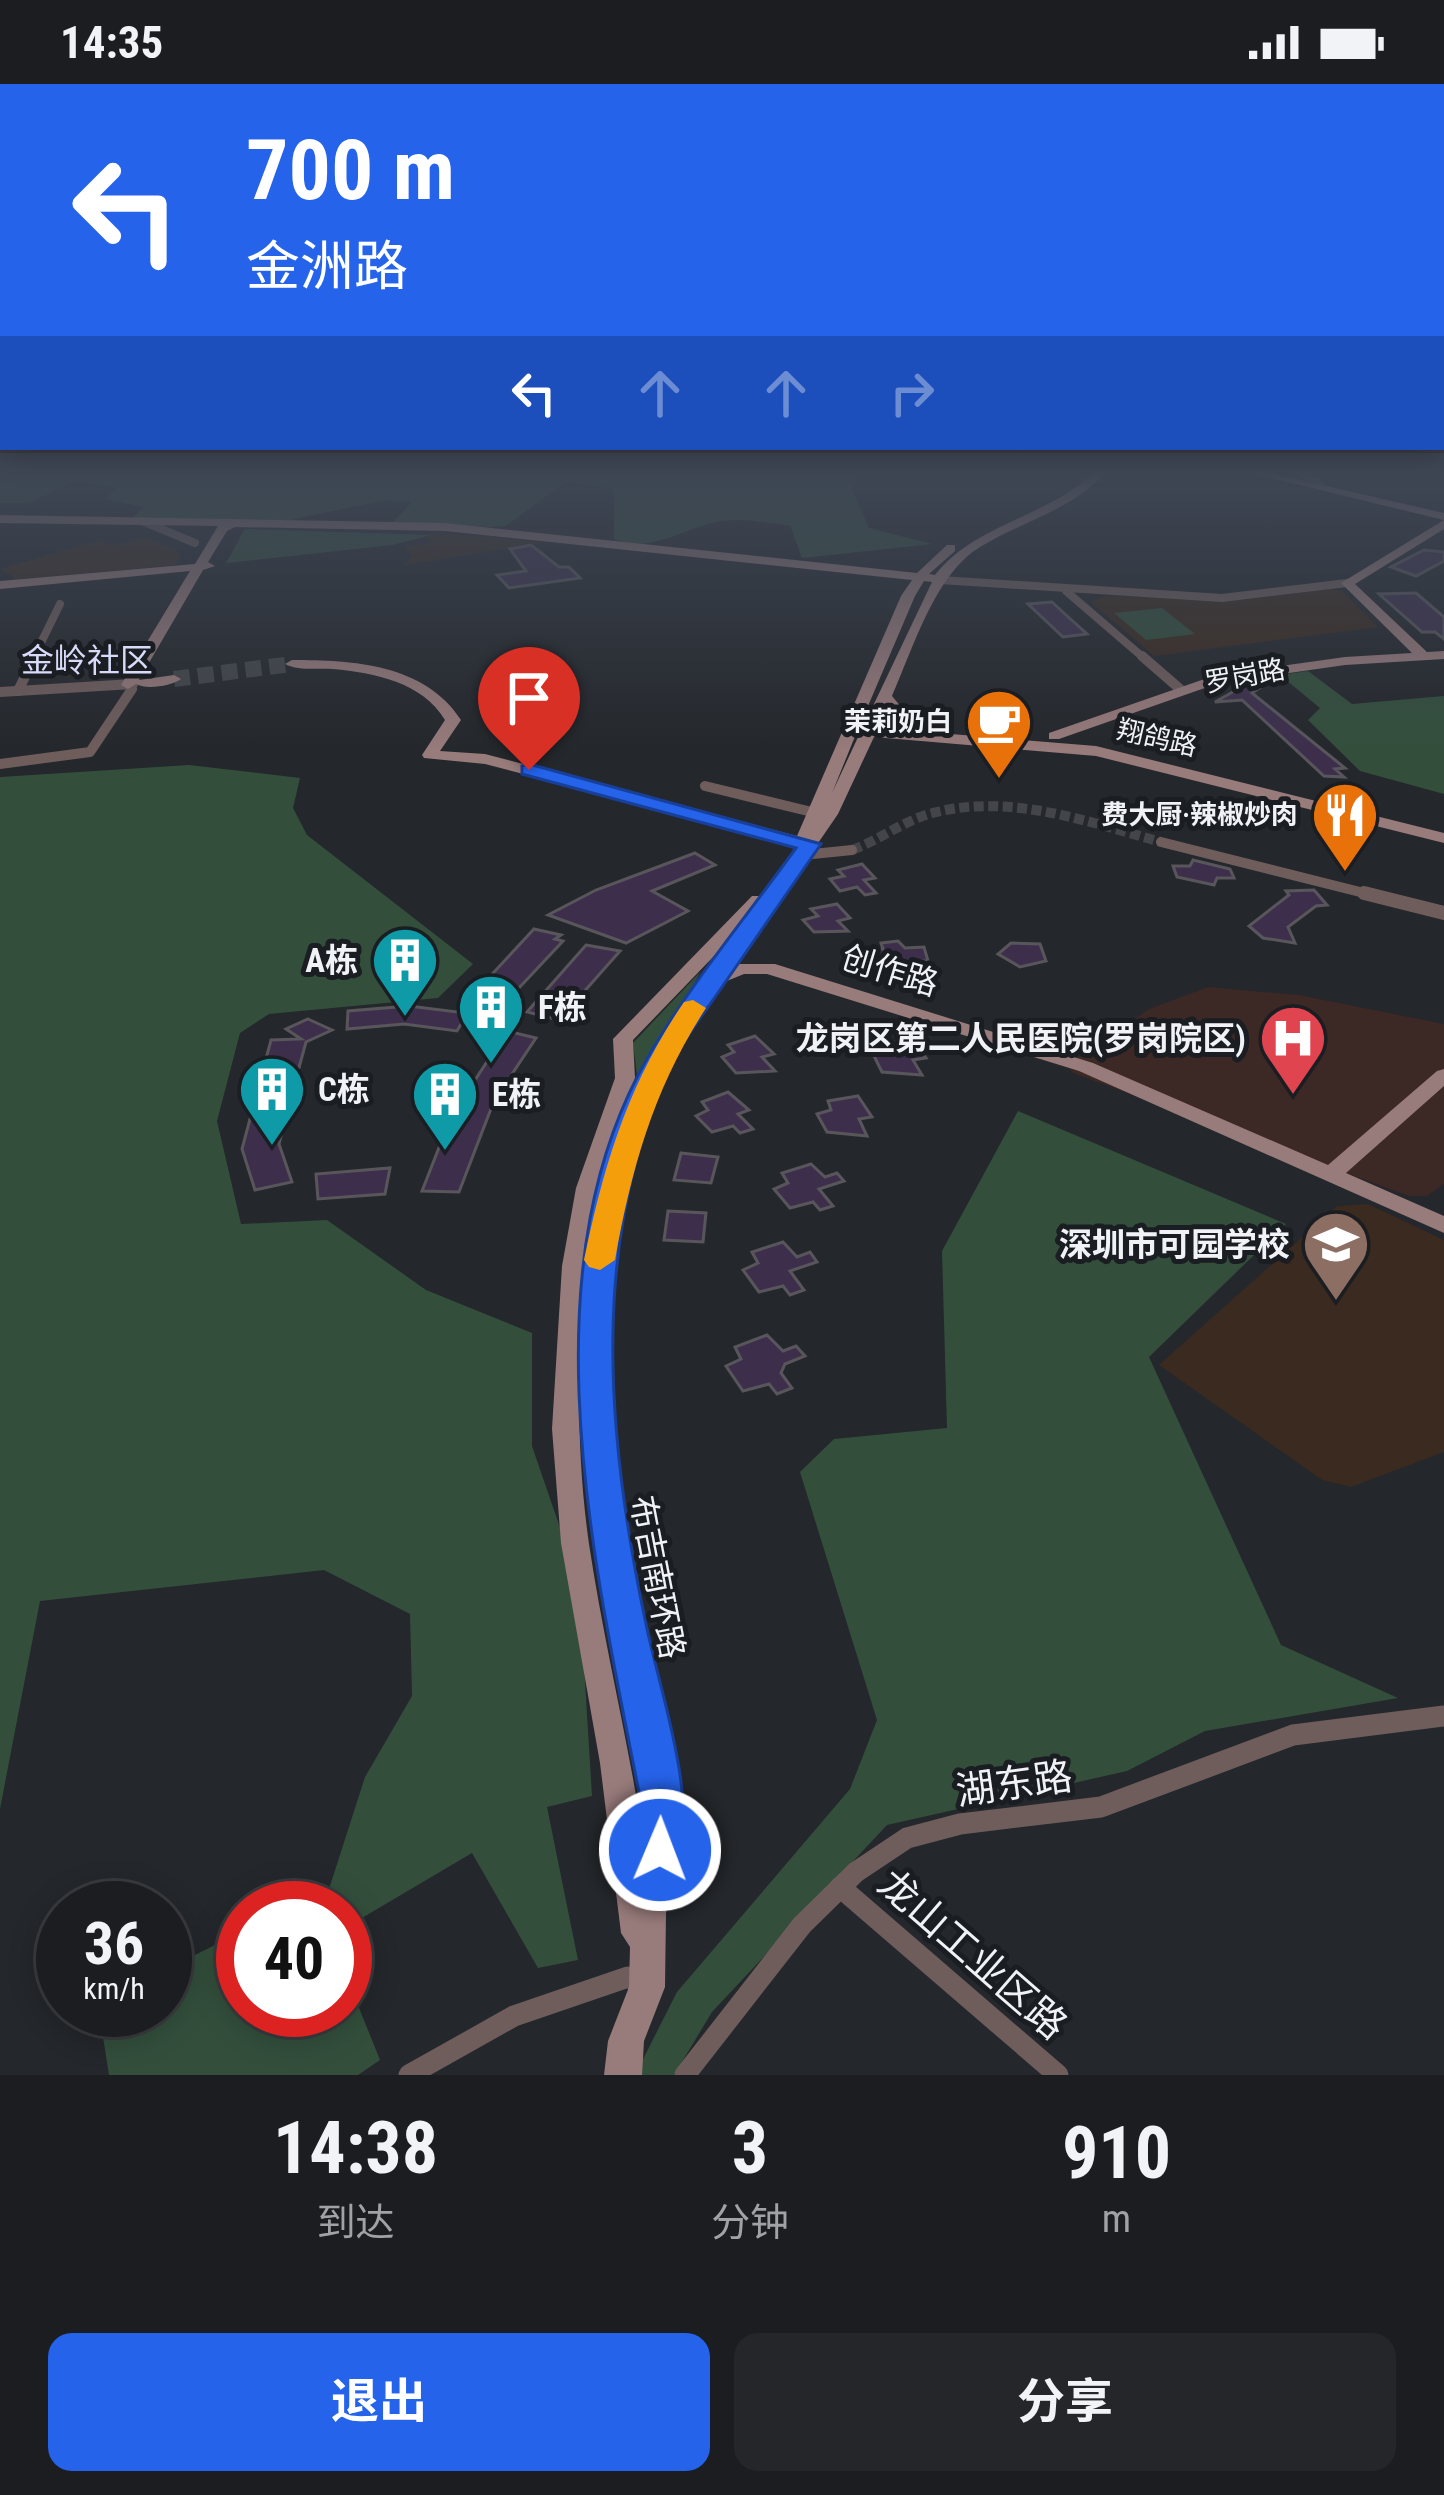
<!DOCTYPE html>
<html lang="zh">
<head>
<meta charset="utf-8">
<style>
  body { margin:0; font-family:"Roboto Condensed","Noto Sans SC",sans-serif; background:#242629; color:#f1f3f6; height:100vh; display:flex; flex-direction:column; font-size:45px; white-space:nowrap }
  * { box-sizing:border-box; margin:0 }
  p { font-size:39px; color:#a0a2a5 }
  .icon { flex:none; width:66px; height:66px; fill:none; stroke:currentColor; stroke-width:2; stroke-linecap:round; stroke-linejoin:round }
  .map { position:relative; height:1991px; overflow:hidden }
  .panel { display:flex; flex-direction:column; background:#1b1d20; flex:1 }
  .panel>* { flex:none }
  .guide { position:absolute; left:0px; top:0px; width:1446px; height:366px; box-shadow:0 6px 30px #0003,0 0 0 3px #393b3e; background:#2563eb; color:#fff; overflow:hidden }
  .speed { position:absolute; left:36px; top:1797px; display:flex; gap:24px; font-size:60px; font-weight:700; text-align:center }
  .speed>* { display:grid; place-content:center; width:156px; height:156px; border-radius:50%; background:#1b1d20; box-shadow:0 6px 30px #0003,0 0 0 3px #393b3e; line-height:1 }
  .speed small { font-size:30px; font-weight:400 }
  .speed .limit { border:18px solid #d22; background:#fff; color:#111 }
  .pin { position:absolute; display:grid; place-items:center; width:102px; height:102px; color:#fff; margin:-123px -51px; border-radius:50% 50% 50% 0; rotate:-45deg; box-shadow:0 0 12px #0007 }
  .pin .icon { rotate:45deg }
  .me { position:absolute; width:132px; margin:-66px; rotate:1deg; stroke-linejoin:round; filter:drop-shadow(0 0 9px #0008) }
  .turn { display:flex; align-items:center; gap:42px; height:252px; padding:0 48px; font-size:54px }
  .turn .icon { width:156px; height:156px; stroke-width:2.5 }
  .turn b { display:block; font-size:84px; line-height:102px }
  .lanes { display:flex; align-items:center; height:114px; padding:0 48px; background:#0003; justify-content:center; gap:60px; direction:ltr }
  .lanes .off { opacity:.35 }
  .eta { display:flex; justify-content:space-evenly; align-items:center; height:204px; text-align:center }
  .eta b { font-size:72px; font-weight:700; line-height:84px }
  .action { display:flex; gap:24px; margin-top:auto; padding:24px 48px }
  .action a { flex:1; height:138px; border-radius:24px; background:#2563eb; color:#fff; font-size:48px; font-weight:700; line-height:138px; text-align:center }
  .action a+a { background:#242629; color:#f1f3f6 }
  .status { display:flex; justify-content:space-between; align-items:center; height:84px; padding:0 60px; background:#1b1d20; direction:ltr }
  .status svg { height:33px; fill:currentColor }
  .map>svg:first-child { display:block }
  .education { fill:#3a2a1f }
  .medical { fill:#3c2825 }
  .green { fill:#334f3c }
  .building { fill:#3d2f4c; stroke:#58565b; stroke-width:3 }
  .lines { fill:none; stroke-linecap:round; stroke-linejoin:round }
  .street-tunnel { stroke:#434549; stroke-width:10; stroke-dasharray:10 4.5; stroke-linecap:butt }
  .secondary-tunnel { stroke:#434549; stroke-width:16; stroke-dasharray:16 8; stroke-linecap:butt }
  .street-far3 { stroke:#6f5d5c; stroke-width:8 }
  .street-far2 { stroke:#6f5d5c; stroke-width:10 }
  .street-far1 { stroke:#6f5d5c; stroke-width:14 }
  .street { stroke:#6f5d5c; stroke-width:21 }
  .secondary { fill:#987b7b; fill-rule:evenodd }
  .route { fill:#2563eb; stroke:#184099; stroke-width:3 }
  .slow { fill:#f59e0b }
  .labels { text-anchor:middle; stroke-width:10; stroke-linejoin:round; paint-order:stroke }
  .far-street-label { font-size:27px; fill:#f0f2f5; stroke:#1a1d21 }
  .far-poi-label { font-size:27px; font-weight:bold; fill:#f0f2f5; stroke:#1a1d21; text-anchor:end }
  .far-quarter-label { font-size:33px; fill:#d7dbf8; stroke:#1a1d21 }
  .poi-label { font-size:33px; font-weight:bold; fill:#f0f2f5; stroke:#1a1d21; text-anchor:end }
  .street-label { font-size:33px; fill:#f0f2f5; stroke:#1a1d21 }
  .near-street-label { font-size:39px; fill:#f0f2f5; stroke:#1a1d21 }
</style>
</head>
<body>
<div class="status"><b>14:35</b><svg viewBox="0 0 49 12"><path d="M0 12V9h3v3zM5 12V6h3v6zM10 12V3h3v9zM15 12V0h3v12zM26 1h20v11H26zM47 4h2v5h-2z"/></svg></div>
<div class="map">
<svg width="1444" height="1991" viewBox="0 0 1444 1991">
  <rect width="100%" height="100%" fill="#24272b"/>
  <g class="education">
    <polygon points="437,449 548,458 403,481 412,473 404,463 431,459 425,451"/>
    <polygon points="144,453 177,467 181,472 175,481 16,495 0,485 100,456 113,462"/>
    <polygon points="1329,505 1341,507 1378,543 1154,572 1091,518 1104,512 1244,516"/>
    <polygon points="1368,1120 1444,1156 1444,1368 1351,1403 1322,1396 1159,1281 1337,1122"/>
  </g>
  <polygon class="medical" points="1208,903 1299,911 1444,940 1444,1100 1427,1112 1409,1112 1073,989 1067,981 1149,925"/>
  <g class="green">
    <path d="M 0,388 L 863,388 L 851,404 L 869,444 L 932,460 L 802,474 L 790,441 C 771,440 751,435 732,436 C 691,437 656,472 614,455 L 614,404 L 566,398 L 506,442 L 492,443 L 393,438 L 412,418 L 385,416 L 285,437 L 130,436 L 144,423 L 106,415 L 117,404 L 75,397 L 28,419 L 0,419 Z"/>
    <polygon points="245,445 431,451 392,461 226,479"/>
    <polygon points="1162,524 1195,550 1146,556 1114,529"/>
    <polygon points="1308,587 1352,620 1444,612 1444,710 1360,687 1308,636 1320,624 1280,591"/>
    <polygon points="189,681 300,694 293,724 307,751 473,880 438,914 269,930 240,949 217,1037 241,1140 327,1136 426,1206 532,1249 532,1362 579,1499 592,1712 547,1723 578,1876 538,1884 472,1769 345,1844 345,1824 291,1824 329,1805 365,1693 412,1612 410,1530 324,1486 40,1517 0,1725 0,693"/>
    <polygon points="701,887 638,1000 633,959"/>
    <polygon points="1018,1027 1286,1140 1149,1273 1281,1561 1398,1614 1205,1647 1127,1687 887,1741 712,1928 674,1991 635,1991 677,1908 850,1705 877,1636 800,1388 834,1355 947,1344 942,1167"/>
    <polygon points="243,1847 243,1926 345,1926 345,1889 380,1976 358,1991 109,1991 101,1940 118,1926 165,1926 165,1886"/>
  </g>
  <g class="building">
    <polygon points="531,461 559,483 569,483 580,494 509,504 497,491 526,487 510,465"/>
    <polygon points="1424,466 1444,468 1444,477 1416,492 1391,483"/>
    <polygon points="1416,509 1444,533 1444,555 1435,548 1422,548 1379,510"/>
    <polygon points="1052,518 1065,530 1087,550 1063,553 1028,520"/>
    <polygon points="1245,601 1258,605 1252,609 1345,684 1335,685 1344,693 1324,692 1242,616 1215,618"/>
    <polygon points="695,769 715,781 652,807 688,827 626,859 548,831 596,806"/>
    <polygon points="1193,776 1230,785 1234,794 1217,794 1214,801 1177,793 1173,782 1190,782"/>
    <polygon points="862,780 875,794 864,796 876,809 865,811 857,803 840,807 830,795 844,792 838,786"/>
    <polygon points="1314,806 1327,821 1316,822 1288,843 1295,859 1263,854 1249,842 1289,811 1286,807"/>
    <polygon points="837,820 850,834 838,837 848,847 814,848 803,836 818,832 811,825"/>
    <polygon points="534,845 561,851 555,855 563,857 502,922 475,916 457,947 404,940 347,945 348,927 409,922 457,928"/>
    <polygon points="898,857 905,864 924,863 928,877 909,877 911,883 893,886 886,878 863,876 861,866 883,865 881,859"/>
    <polygon points="1011,859 1040,860 1046,877 1020,883 998,870"/>
    <polygon points="586,861 620,867 559,936 527,928"/>
    <polygon points="308,935 332,946 306,958 291,1013 279,1060 292,1098 255,1106 242,1065 271,956 301,955 286,945"/>
    <polygon points="507,947 536,954 494,1017 459,1108 422,1107 451,1033"/>
    <polygon points="755,952 774,970 762,973 775,987 736,989 722,973 734,968 728,961"/>
    <polygon points="912,955 926,974 913,976 922,991 882,988 873,970 887,968 884,959"/>
    <polygon points="728,1008 749,1026 738,1030 753,1045 740,1049 733,1042 712,1048 696,1032 708,1026 702,1018"/>
    <polygon points="858,1012 872,1033 859,1035 867,1052 827,1048 817,1030 831,1026 828,1017"/>
    <polygon points="681,1069 718,1073 711,1099 674,1096"/>
    <polygon points="811,1080 825,1093 837,1089 844,1097 819,1105 833,1122 820,1126 813,1118 790,1124 774,1105 788,1099 782,1089"/>
    <polygon points="390,1084 385,1110 318,1115 316,1090"/>
    <polygon points="668,1127 706,1129 703,1158 664,1156"/>
    <polygon points="783,1158 797,1173 810,1168 817,1178 790,1187 804,1206 790,1211 783,1202 759,1208 743,1186 758,1179 752,1168"/>
    <polygon points="767,1251 783,1267 796,1262 805,1272 785,1280 781,1289 792,1304 777,1310 769,1300 743,1307 726,1282 741,1275 735,1263"/>
  </g>
  <g class="lines">
    <path class="street-tunnel" d="M 852,766 C 879,756 902,738 929,730 C 1007,708 1086,737 1161,758"/>
    <polyline class="secondary-tunnel" points="174,595 292,580"/>
    <g class="street-far3">
      <polyline points="1301,388 1320,401"/>
      <polyline points="142,437 195,459"/>
      <polyline points="940,496 1222,514 1347,499"/>
      <polyline points="1066,507 1145,575"/>
      <polyline points="33,575 60,520"/>
    </g>
    <g class="street-far2">
      <polyline points="1142,572 1180,605"/>
      <polyline points="18,607 35,572"/>
      <polyline points="0,608 133,600"/>
      <polyline points="0,680 90,668 132,605 128,601"/>
      <polyline points="705,702 812,728"/>
      <polyline points="1161,758 1376,812"/>
      <polyline points="803,771 852,766"/>
    </g>
    <polyline class="street-far1" points="1364,809 1444,829"/>
    <g class="street">
      <polyline points="840,1803 1058,1991"/>
      <polyline points="409,1991 514,1932 628,1893 642,1901"/>
      <polyline points="685,1991 802,1841 856,1788 907,1754 960,1740 1101,1723 1293,1651 1444,1632"/>
    </g>
    <g class="secondary">
      <path d="M 1094,388 L 1106,388 C 1073,426 1022,437 980,463 C 935,490 913,565 892,612 L 906,629 L 941,640 L 941,646 L 896,635 L 887,624 L 878,644 L 1096,662 L 1444,749 L 1444,759 L 1096,672 L 874,653 L 838,730 L 735,880 L 775,880 L 1093,979 L 1328,1081 L 1437,987 L 1444,985 L 1444,1002 L 1346,1089 L 1444,1132 L 1444,1149 L 1079,987 L 767,890 L 744,890 L 722,899 L 671,973 L 646,1030 L 617,1135 L 608,1268 L 618,1403 L 627,1477 L 682,1734 L 666,1829 L 665,1903 L 644,1957 L 642,1991 L 604,1991 L 608,1957 L 629,1903 L 630,1863 L 621,1849 L 600,1679 L 561,1459 L 552,1345 L 562,1182 L 576,1104 L 615,994 L 613,955 L 752,812 L 764,812 L 799,763 L 485,680 L 424,674 L 422,671 L 445,636 C 422,598 375,589 333,585 C 317,584 298,587 285,580 L 292,576 C 353,576 425,580 461,636 L 440,667 L 485,670 L 797,752 L 901,512 L 912,496 L 445,447 L 235,443 L 227,447 L 208,478 L 215,482 L 203,486 L 139,596 L 174,591 L 181,595 C 171,602 147,606 136,600 L 128,605 L 121,601 L 190,487 L 0,505 L 0,497 L 195,480 L 218,442 L 0,439 L 0,431 L 445,439 L 917,489 L 947,461 L 955,461 L 955,467 L 929,490 L 935,491 C 976,439 1049,433 1094,388 ZM 924,497 L 932,498 L 863,643 L 859,643 L 915,512 ZM 856,650 L 859,651 L 832,709 ZM 742,843 L 651,973 L 624,1030 L 594,1134 L 598,1104 L 635,994 L 633,956 ZM 593,1137 L 582,1268 L 590,1403 L 599,1477 L 648,1734 L 644,1760 C 629,1659 604,1560 589,1460 C 574,1354 577,1242 593,1137 Z"/>
      <polygon points="1246,388 1266,388 1444,429 1444,445 1355,500 1427,568 1444,567 1444,575 1345,581 1219,599 1059,655 1049,655 1049,649 1216,591 1345,573 1412,569 1341,499 1444,436"/>
    </g>
  </g>
  <linearGradient id="sky" x2="0" y2="1"><stop stop-color="#141518"/><stop offset="0.58" stop-color="#3f4755"/><stop offset="1" stop-color="#3f4755" stop-opacity="0"/></linearGradient>
  <rect width="1444" height="667" fill="url(#sky)"/>
  <path class="route" d="M 529,680 L 821,760 C 788,808 755,855 722,903 C 706,927 685,952 672,978 C 588,1153 607,1357 646,1540 C 659,1605 701,1721 675,1780 L 660,1786 L 644,1780 L 638,1766 L 644,1734 C 599,1499 520,1194 648,973 C 690,900 747,832 796,764 L 522,690 L 522,682 Z"/>
  <path class="slow" d="M 693,916 L 706,924 C 654,1004 632,1082 615,1176 L 600,1186 L 589,1183 L 584,1176 C 604,1080 628,1000 684,918 Z"/>
  <defs>
    <symbol id="cafe-pin" viewBox="-11 -11 22 30"><path d="M0 17L-7.5 6A9.5 9.5 0 1 1 7.5 6Z" fill="#e8710a" stroke="#1a1d21"/><path d="M-5.5-4.5H6V0H3Q3 3.5 0 3.5H-2.5Q-5.5 3.5-5.5 0ZM3-3.2v2h1.7v-2ZM-6 4.5H4V6H-6Z" fill="#fff"/></symbol>
    <symbol id="restaurant-pin" viewBox="-11 -11 22 30"><path d="M0 17L-7.5 6A9.5 9.5 0 1 1 7.5 6Z" fill="#e8710a" stroke="#1a1d21"/><path d="M-5-6h1v4h1v-4h1v4h1v-4h1v5L-1.5 .5V6h-2V.5L-5-1ZM5-6V6H3V1.5H1.5Q1.5-4 5-6Z" fill="#fff"/></symbol>
    <symbol id="building-pin" viewBox="-11 -11 22 30"><path d="M0 17L-7.5 6A9.5 9.5 0 1 1 7.5 6Z" fill="#0f9aa8" stroke="#1a1d21"/><path d="M-4-6H4V6H1V3H-1V6H-4ZM-2.5-4.3h1.7v1.8h-1.7ZM.8-4.3h1.7v1.8H.8ZM-2.5-1h1.7V.8h-1.7ZM.8-1h1.7V.8H.8Z" fill="#fff"/></symbol>
    <symbol id="hospital-pin" viewBox="-11 -11 22 30"><path d="M0 17L-7.5 6A9.5 9.5 0 1 1 7.5 6Z" fill="#e0444e" stroke="#1a1d21"/><path d="M-5-5h3v3.5h4V-5h3V5h-3V1.5h-4V5h-3Z" fill="#fff"/></symbol>
    <symbol id="school-pin" viewBox="-11 -11 22 30"><path d="M0 17L-7.5 6A9.5 9.5 0 1 1 7.5 6Z" fill="#8d6e63" stroke="#1a1d21"/><path d="M0-5L7-2L0 1L-7-2ZM-4 1L0 2.5L4 1V4Q0 6-4 4Z" fill="#fff"/></symbol>
  </defs>
  <g fill-rule="evenodd">
    <use href="#cafe-pin" x="961" y="600" width="76" height="104"/>
    <use href="#restaurant-pin" x="1307" y="693" width="76" height="104"/>
    <use href="#building-pin" x="367" y="838" width="76" height="104"/>
    <use href="#building-pin" x="453" y="885" width="76" height="104"/>
    <use href="#hospital-pin" x="1255" y="916" width="76" height="104"/>
    <use href="#building-pin" x="234" y="967" width="76" height="104"/>
    <use href="#building-pin" x="407" y="972" width="76" height="104"/>
    <use href="#school-pin" x="1298" y="1122" width="76" height="104"/>
  </g>
  <g class="labels">
    <g class="far-street-label">
      <text transform="translate(1245 592) rotate(-10)" y="9">罗岗路</text>
      <text transform="translate(1157 654) rotate(13)" y="9">翔鸽路</text>
    </g>
    <g class="far-poi-label">
      <text x="952" y="647">茉莉奶白</text>
      <text x="1298" y="740">费大厨·辣椒炒肉</text>
    </g>
    <g class="far-quarter-label">
      <text x="87" y="588">金岭社区</text>
    </g>
    <g class="poi-label">
      <text x="358" y="888">A栋</text>
      <text x="538" y="935" text-anchor="start">F栋</text>
      <text x="1246" y="966">龙岗区第二人民医院(罗岗院区)</text>
      <text x="318" y="1017" text-anchor="start">C栋</text>
      <text x="492" y="1022" text-anchor="start">E栋</text>
      <text x="1290" y="1172">深圳市可园学校</text>
    </g>
    <g class="street-label">
      <text transform="translate(890 886) rotate(17)" y="12">创作路</text>
      <text transform="translate(658 1493) rotate(79)" y="12">布吉南环路</text>
    </g>
    <g class="near-street-label">
      <text transform="translate(1014 1699) rotate(-8)" y="14">湖东路</text>
      <text transform="translate(973 1870) rotate(41)" y="14">龙山工业区路</text>
    </g>
  </g>
</svg>
<div class="speed"><div>36<small>km/h</small></div><div class="limit">40</div></div>
<div class="pin" style="left:529px;top:686px;background:#d93025"><svg class="icon" aria-label="arrive" viewBox="0 0 24 24"><path d="M6 21V4h12l-3 4 3 4H6"/></svg></div>
<svg class="me" style="left:660px;top:1766px" viewBox="-20 -20 40 40"><circle r="17" fill="#2563eb" stroke="#fff" stroke-width="3"/><path d="M0-11L8 9 0 5-8 9z" fill="#fff"/></svg>
<div class="guide">
<div class="turn"><svg class="icon" aria-label="left" viewBox="0 0 24 24"><path d="M17 20v-9H6M10 6l-5 5 5 5"/></svg><div><b>700 m</b>金洲路</div></div>
<div class="lanes"><svg class="icon" aria-label="left" viewBox="0 0 24 24"><path d="M17 20v-9H6M10 6l-5 5 5 5"/></svg><svg class="icon off" aria-label="ahead" viewBox="0 0 24 24"><path d="M12 20V5M6 11l6-6 6 6"/></svg><svg class="icon off" aria-label="ahead" viewBox="0 0 24 24"><path d="M12 20V5M6 11l6-6 6 6"/></svg><svg class="icon off" aria-label="right" viewBox="0 0 24 24"><path d="M7 20v-9h11M14 6l5 5-5 5"/></svg></div>
</div>
</div>
<section class="panel">
<div class="eta">
<div><b>14:38</b><p>到达</p></div>
<div><b>3</b><p>分钟</p></div>
<div><b>910</b><p>m</p></div>
</div>
<div class="action"><a>退出</a><a>分享</a></div>
</section>
</body>
</html>
